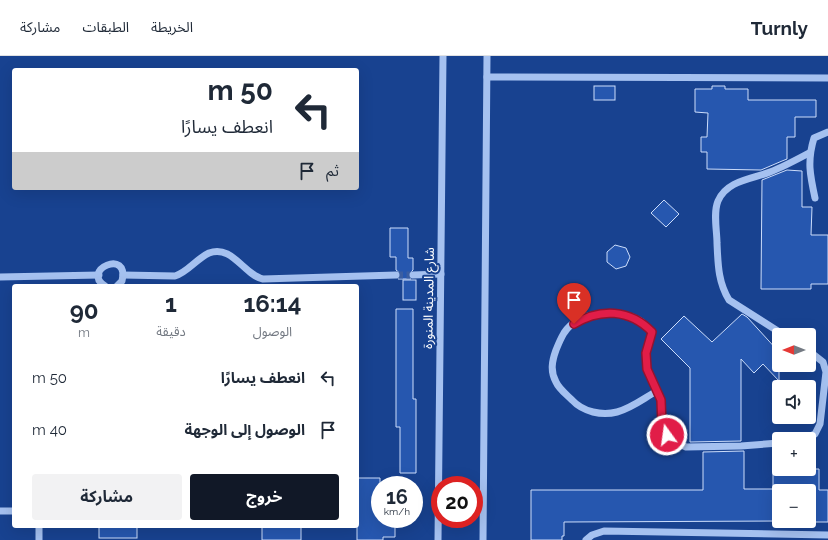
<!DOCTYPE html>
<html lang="ar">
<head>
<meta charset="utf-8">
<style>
  body { margin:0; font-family:Raleway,"Noto Sans Arabic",sans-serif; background:#f2f2f3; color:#1f2937; direction:rtl; height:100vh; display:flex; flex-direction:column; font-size:15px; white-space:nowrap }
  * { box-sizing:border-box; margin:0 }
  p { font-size:13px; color:#747a83 }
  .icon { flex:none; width:22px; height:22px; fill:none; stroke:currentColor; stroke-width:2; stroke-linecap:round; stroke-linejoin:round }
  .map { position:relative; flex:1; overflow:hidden; direction:ltr }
  .sheet { position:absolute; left:12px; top:228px; width:347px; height:244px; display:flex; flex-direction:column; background:#fff; border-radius:4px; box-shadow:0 4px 16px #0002; direction:rtl }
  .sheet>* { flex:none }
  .top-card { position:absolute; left:12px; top:12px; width:347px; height:122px; border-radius:4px; box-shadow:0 4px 16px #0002; direction:rtl; background:#fff; color:#1f2937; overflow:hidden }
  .needle { width:26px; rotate:270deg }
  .buttons { position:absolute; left:772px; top:272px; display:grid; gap:8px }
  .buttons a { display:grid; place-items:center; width:44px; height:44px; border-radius:4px; background:#fff; box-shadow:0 4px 16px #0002; font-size:20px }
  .speed { position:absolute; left:371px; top:420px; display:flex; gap:8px; font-size:20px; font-weight:700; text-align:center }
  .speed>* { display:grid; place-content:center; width:52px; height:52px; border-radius:50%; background:#fff; box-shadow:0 4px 16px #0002; line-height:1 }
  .speed small { font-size:10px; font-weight:400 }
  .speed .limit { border:6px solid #d22; background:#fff; color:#111 }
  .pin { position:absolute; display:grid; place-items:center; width:34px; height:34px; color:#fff; margin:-41px -17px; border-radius:50% 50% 50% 0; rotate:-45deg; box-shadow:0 0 4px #0007 }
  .pin .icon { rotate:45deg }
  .me { position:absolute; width:44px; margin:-22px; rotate:346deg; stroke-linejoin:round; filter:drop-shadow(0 0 3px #0008) }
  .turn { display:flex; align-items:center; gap:14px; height:84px; padding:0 20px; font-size:18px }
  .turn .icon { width:52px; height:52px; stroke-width:2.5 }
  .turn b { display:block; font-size:28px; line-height:34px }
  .then { display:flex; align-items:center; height:38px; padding:0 20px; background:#0003; gap:8px; font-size:15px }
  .eta { display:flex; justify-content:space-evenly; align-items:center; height:68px; text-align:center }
  .eta b { font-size:24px; font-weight:700; line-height:28px }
  .cta { display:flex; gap:8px; margin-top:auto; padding:8px 20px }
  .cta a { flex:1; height:46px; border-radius:4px; background:#111827; color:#fff; font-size:16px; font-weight:700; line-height:46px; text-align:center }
  .cta a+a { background:#f2f2f3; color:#1f2937 }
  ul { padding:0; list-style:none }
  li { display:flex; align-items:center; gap:12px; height:52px; padding:0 20px }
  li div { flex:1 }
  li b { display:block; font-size:15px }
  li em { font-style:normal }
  header { display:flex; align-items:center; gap:24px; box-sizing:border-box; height:56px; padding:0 20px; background:#fff; border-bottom:1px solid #e0e1e3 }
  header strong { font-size:19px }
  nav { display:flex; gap:22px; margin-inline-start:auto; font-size:14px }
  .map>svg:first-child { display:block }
  .building { fill:#2657af; stroke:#ccddfb }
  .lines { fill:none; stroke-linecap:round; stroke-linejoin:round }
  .minor-tunnel { stroke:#3b5ea1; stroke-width:7; stroke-dasharray:7 3.5; stroke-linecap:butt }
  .minor { stroke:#a5c1f0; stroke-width:7 }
  .route-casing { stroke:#92132f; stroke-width:10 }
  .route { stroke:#e11d48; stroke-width:7 }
  .labels { text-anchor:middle; stroke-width:4; stroke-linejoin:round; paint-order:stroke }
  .street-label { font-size:13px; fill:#fff; stroke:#184290 }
</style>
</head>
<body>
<header>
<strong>Turnly</strong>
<nav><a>الخريطة</a><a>الطبقات</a><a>مشاركة</a></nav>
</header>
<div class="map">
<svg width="828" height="484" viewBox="0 0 828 484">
  <rect width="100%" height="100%" fill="#184290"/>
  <g class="building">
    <rect x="594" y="30" width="21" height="14"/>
    <polygon points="712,30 725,30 725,33 748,33 748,44 816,44 816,61 795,61 795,81 787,81 787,103 782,105 761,114 707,113 707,96 701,96 701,81 707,81 708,57 695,56 695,33 712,33"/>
    <polygon points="787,114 802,115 802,151 812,151 811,179 828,179 828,228 811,228 811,233 761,233 762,124"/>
    <polygon points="664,144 679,158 666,171 651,157"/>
    <polygon points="390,172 408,172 408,202 413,202 413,214 408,219 411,223 398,223 401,218 396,214 396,201 390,201"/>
    <polygon points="615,189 626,192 630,201 626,210 616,213 607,206 607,196"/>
    <rect x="403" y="224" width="13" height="20"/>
    <polygon points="396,253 413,253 413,343 416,343 416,417 400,417 400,371 396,371"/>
    <polygon points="742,258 747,261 779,296 779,325 763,308 754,317 741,303 741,385 690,386 690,312 661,283 684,260 712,286"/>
    <polygon points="744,395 744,433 773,433 773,413 819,413 819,434 828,434 828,466 809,466 809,435 779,435 779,465 564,466 564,480 562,480 562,484 531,484 531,434 703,434 703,396"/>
    <polygon points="357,422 380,422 380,463 395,463 395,481 383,481 383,484 357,484"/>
    <rect x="99" y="470" width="38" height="12"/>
    <rect x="262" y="470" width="39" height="14"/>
  </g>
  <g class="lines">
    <polyline class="minor-tunnel" points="396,219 413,219"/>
    <g class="minor">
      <polyline points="487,21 828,22"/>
      <path d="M 815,142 C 810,119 807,105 814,82 L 828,76"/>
      <path d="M 123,219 L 175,220 C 188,216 196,203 209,197 C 232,188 244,219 263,223 L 396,219"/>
      <polyline points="413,219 441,218"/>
      <polyline points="0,221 99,219"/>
      <path d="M 105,230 C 80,214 130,192 122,225 L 117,230"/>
      <path d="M 784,279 L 729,244 C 718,226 718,208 717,187 C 717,175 713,157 718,145 C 727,124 753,123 770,116 C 783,111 796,104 809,97"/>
      <path d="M 657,335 C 644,342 632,352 617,356 C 602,360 583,356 572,344 C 567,339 559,333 556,326 C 550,315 552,305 556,294 C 558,289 561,282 564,277 C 578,255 617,252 639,264 C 644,267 648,272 652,276 L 646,297 L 647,313 L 661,344 L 662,369 L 667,379 L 673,385 L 686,391 L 741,390 L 779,387"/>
      <polyline points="804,383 815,378 820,368 826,316 823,306 809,295"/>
      <polyline points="0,455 14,455"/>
      <polyline points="39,484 39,470"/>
      <polyline points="438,484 443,0"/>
      <polyline points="483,484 487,0"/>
      <polyline points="586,484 592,479 604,475 828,479"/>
    </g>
  </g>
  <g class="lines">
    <defs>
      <path id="route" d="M 574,268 C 600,252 630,253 652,276 L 646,297 L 647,313 L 661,344 L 662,369 L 667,379"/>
    </defs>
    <use href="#route" class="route-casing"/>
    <use href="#route" class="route"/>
  </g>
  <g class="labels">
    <g class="street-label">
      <text transform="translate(428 242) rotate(-89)" y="5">شارع المدينة المنورة</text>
    </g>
  </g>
</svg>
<div class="buttons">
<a><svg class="needle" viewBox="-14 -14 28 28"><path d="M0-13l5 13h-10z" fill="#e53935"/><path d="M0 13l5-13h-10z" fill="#747a83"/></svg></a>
<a><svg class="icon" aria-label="sound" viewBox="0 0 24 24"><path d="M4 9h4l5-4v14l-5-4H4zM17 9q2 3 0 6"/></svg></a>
<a>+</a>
<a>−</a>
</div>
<div class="speed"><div>16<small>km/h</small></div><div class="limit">20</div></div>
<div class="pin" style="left:574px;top:268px;background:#d93025"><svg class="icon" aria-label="arrive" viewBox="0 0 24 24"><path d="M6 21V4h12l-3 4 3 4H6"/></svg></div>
<svg class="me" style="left:667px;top:379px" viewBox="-20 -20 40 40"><circle r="17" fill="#e11d48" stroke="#fff" stroke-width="3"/><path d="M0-11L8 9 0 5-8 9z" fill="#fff"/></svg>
<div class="top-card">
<div class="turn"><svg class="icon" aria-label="left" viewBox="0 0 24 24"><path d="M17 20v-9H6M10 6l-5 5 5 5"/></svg><div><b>50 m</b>انعطف يسارًا</div></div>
<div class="then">ثم<svg class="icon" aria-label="arrive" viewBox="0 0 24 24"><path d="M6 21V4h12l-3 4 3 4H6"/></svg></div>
</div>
<section class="sheet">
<div class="eta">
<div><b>16:14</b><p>الوصول</p></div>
<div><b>1</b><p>دقيقة</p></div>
<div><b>90</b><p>m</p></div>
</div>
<ul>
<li><svg class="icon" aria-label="left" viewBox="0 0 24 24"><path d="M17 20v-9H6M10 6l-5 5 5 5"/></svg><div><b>انعطف يسارًا</b></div><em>50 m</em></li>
<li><svg class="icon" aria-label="arrive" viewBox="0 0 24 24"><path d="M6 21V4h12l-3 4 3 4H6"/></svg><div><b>الوصول إلى الوجهة</b></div><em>40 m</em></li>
</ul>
<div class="cta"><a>خروج</a><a>مشاركة</a></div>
</section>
</div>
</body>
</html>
